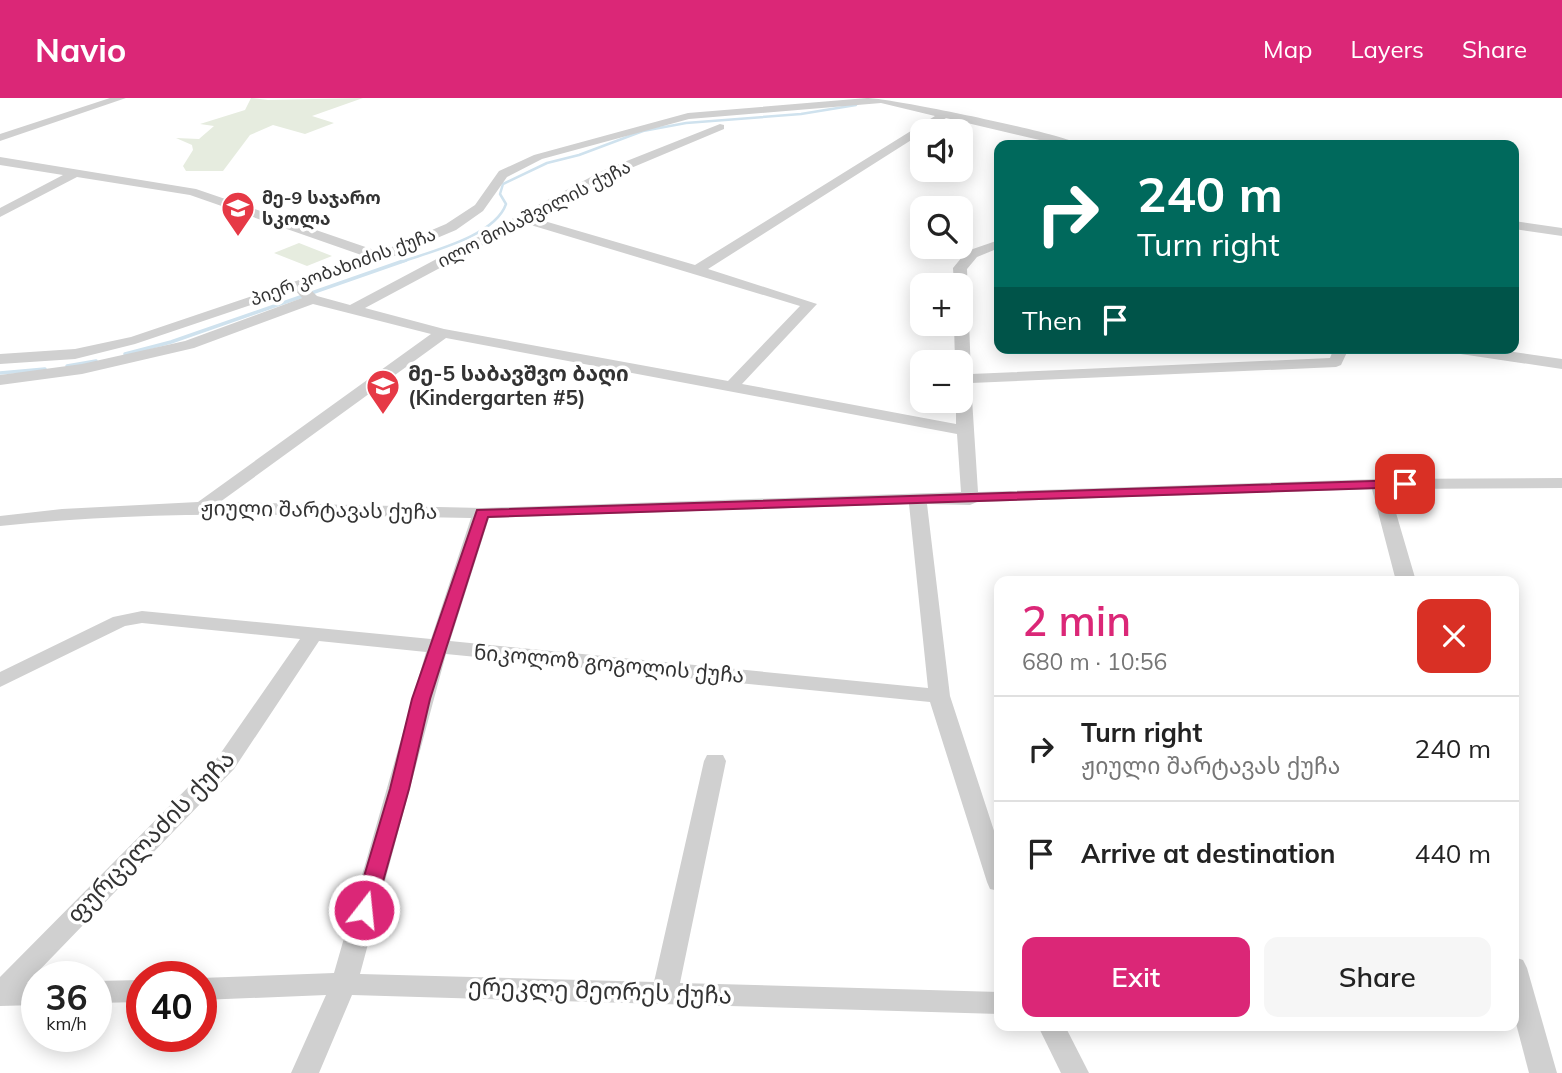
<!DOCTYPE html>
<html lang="en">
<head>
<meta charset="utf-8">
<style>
  body { margin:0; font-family:Mulish,"Noto Sans Georgian",sans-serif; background:#f6f6f6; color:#222; height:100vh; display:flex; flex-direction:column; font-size:26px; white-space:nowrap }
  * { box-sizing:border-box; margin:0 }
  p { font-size:23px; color:#767676 }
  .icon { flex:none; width:38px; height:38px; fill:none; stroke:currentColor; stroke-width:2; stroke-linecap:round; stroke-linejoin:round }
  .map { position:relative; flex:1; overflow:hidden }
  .side { position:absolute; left:994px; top:478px; width:525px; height:455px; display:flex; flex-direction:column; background:#fff; border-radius:14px; box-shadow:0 4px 18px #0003 }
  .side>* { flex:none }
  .hud { position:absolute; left:994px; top:42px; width:525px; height:214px; border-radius:14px; box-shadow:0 4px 18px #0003; background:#00695c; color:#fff; overflow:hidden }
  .buttons { position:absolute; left:910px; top:21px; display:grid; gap:14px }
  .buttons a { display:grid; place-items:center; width:63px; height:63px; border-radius:14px; background:#fff; box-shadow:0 4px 18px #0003; font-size:35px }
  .speed { position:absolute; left:21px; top:863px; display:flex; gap:14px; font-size:35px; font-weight:700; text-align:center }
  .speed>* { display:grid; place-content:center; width:91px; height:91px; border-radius:50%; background:#fff; box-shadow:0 4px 18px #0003; line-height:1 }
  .speed small { font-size:18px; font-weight:400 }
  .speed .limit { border:10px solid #d22; background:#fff; color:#111 }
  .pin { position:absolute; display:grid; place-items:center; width:60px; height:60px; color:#fff; margin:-30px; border-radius:14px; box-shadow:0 4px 10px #0006 }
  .me { position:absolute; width:77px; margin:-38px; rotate:16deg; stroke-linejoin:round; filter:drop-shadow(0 0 5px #0008) }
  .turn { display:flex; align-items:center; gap:24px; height:147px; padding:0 28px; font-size:32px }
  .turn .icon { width:91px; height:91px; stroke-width:2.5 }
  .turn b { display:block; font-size:49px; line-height:60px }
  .then { display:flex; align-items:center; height:66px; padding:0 28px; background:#0003; gap:14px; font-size:26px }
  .round { display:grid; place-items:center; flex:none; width:74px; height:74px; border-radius:14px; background:#f6f6f6 }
  .head { display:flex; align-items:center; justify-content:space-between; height:119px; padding:0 28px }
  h1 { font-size:42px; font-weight:600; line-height:52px; color:#db2777 }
  .cta { display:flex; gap:14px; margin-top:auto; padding:14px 28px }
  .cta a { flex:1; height:80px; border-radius:14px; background:#db2777; color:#fff; font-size:28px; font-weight:600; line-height:80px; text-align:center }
  .cta a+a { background:#f6f6f6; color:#222 }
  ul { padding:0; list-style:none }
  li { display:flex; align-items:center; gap:21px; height:105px; padding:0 28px; border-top:2px solid #e0e0e0 }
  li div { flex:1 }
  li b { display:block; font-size:26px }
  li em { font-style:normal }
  header { display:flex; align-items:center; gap:42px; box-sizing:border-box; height:98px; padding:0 35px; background:#db2777; color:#fff }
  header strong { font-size:33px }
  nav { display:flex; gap:38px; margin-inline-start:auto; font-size:24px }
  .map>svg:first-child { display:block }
  .green { fill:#e6ecdf }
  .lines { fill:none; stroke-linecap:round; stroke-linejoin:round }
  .stream-far1 { stroke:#cfe2ee; stroke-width:2.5 }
  .stream { stroke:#cfe2ee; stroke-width:3.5 }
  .minor { fill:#d0d0d0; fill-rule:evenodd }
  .route { fill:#db2777; stroke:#8e194d; stroke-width:2 }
  .labels { text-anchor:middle; stroke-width:7; stroke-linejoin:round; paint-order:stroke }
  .far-poi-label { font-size:18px; font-weight:bold; fill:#333; stroke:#fff; text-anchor:start }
  .far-street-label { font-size:18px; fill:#333; stroke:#fff }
  .poi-label { font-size:21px; font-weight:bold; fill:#333; stroke:#fff; text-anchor:start }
  .street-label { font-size:21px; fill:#333; stroke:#fff }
  .near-street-label { font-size:24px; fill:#333; stroke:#fff }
</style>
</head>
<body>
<header>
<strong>Navio</strong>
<nav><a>Map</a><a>Layers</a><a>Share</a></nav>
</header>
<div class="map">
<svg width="1562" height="975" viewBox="0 0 1562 975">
  <rect width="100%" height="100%" fill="#fff"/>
  <g class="green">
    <polygon points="251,0 268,2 363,0 312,18 334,25 305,36 273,27 250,37 223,73 186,73 183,68 193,52 192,47 176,40 199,41 214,28 200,26 245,12"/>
    <polygon points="299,145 332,158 307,168 274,155"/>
  </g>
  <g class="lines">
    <path class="stream-far1" d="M 401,164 C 432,153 495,138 506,106 L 500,96 L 503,86 L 547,65 L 579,57 L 643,33 L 686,25 L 801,16 L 856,7"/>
    <g class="stream">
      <polyline points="125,256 171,244 406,162"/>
      <polyline points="67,268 96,263"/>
      <polyline points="0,275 45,271"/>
    </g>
    <g class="minor">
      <polygon points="110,0 126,0 0,43 0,36"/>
      <path d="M 867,0 C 891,0 1065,36 1081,47 L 1061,47 L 946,20 L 708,171 L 817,206 L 742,286 L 956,326 L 956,303 L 961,303 L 961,264 L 955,264 L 954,226 L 961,226 L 961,187 L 954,187 L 953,170 L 967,153 L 999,142 L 999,150 L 977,159 L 967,171 L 971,276 L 1330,260 L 1334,250 L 1349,250 L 1341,267 L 1336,269 L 971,285 L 978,394 L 1379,381 L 1562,380 L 1562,390 L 1389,391 L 1416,483 L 1396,483 L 1372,391 L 977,404 L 970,407 L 927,406 L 950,598 L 999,748 L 999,793 L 990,791 L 987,784 L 930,604 L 446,556 L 360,876 L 654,884 L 704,663 L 707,657 L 723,657 L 726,663 L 680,885 L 999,894 L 999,916 L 352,897 L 319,975 L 291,975 L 326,897 L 201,902 L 201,880 L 334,875 L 426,554 L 319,543 L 234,671 L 27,885 L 37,885 L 37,907 L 0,908 L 0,879 L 218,659 L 300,541 L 142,525 L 125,528 L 0,589 L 0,574 L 113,519 L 142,513 L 431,541 L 471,420 C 314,417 157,411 0,428 L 0,418 L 62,411 L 198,404 L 431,236 L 313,206 L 194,250 L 82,276 L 0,287 L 0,277 L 82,266 L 185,243 L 302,200 L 295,192 L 135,246 L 75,261 L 0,266 L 0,256 L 75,251 L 131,239 L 367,159 L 190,97 L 77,79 L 0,119 L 0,110 L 63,77 L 0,67 L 0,59 L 196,91 L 380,154 L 446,126 L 475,107 L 499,73 L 534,57 L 688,15 ZM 881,5 L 935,18 L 695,167 L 534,120 L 612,78 L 724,31 L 724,27 L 720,26 L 604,72 L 350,207 L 317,198 L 307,188 L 385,162 L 456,132 L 483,113 L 507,79 L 542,61 L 689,21 ZM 524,125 L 800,208 L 728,283 L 444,231 L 365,210 ZM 446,240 L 957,336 L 961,394 L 482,410 L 220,404 ZM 909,406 L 928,590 L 450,543 L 489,420 Z"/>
      <polygon points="1514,123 1562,130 1562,138 1514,131"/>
      <polygon points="1447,250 1486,250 1562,261 1562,271 1454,255"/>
      <polygon points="1514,859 1523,862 1527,870 1557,975 1529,975 1514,918"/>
      <polygon points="142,882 142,904 96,905 96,883"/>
      <polygon points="1038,928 1065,928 1089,975 1061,975"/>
    </g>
  </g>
  <polygon class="route" points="1405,382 1413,386 1411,389 488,419 430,601 409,691 375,812 371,817 357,817 354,812 390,691 412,601 477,412"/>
  <defs>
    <symbol id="school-pin" viewBox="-11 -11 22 30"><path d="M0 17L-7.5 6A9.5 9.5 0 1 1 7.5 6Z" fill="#e63946" stroke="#fff"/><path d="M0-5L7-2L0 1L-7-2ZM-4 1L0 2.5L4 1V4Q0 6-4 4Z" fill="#fff"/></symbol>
  </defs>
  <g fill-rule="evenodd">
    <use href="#school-pin" x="219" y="91" width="38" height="52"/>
    <use href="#school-pin" x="364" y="269" width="38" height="52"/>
  </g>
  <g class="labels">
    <g class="far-poi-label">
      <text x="262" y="106">მე-9 საჯარო<tspan x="262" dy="21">სკოლა</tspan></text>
    </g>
    <g class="far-street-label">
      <text transform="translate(534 116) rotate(-27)" y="6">ილო მოსაშვილის ქუჩა</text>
      <text transform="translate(343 169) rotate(-20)" y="6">პიერ კობახიძის ქუჩა</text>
    </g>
    <g class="poi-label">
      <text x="408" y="283">მე-5 საბავშვო ბაღი<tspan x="408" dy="24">(Kindergarten #5)</tspan></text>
    </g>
    <g class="street-label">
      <text transform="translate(319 412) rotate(1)" y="7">ჟიული შარტავას ქუჩა</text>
      <text transform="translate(609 566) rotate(5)" y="7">ნიკოლოზ გოგოლის ქუჩა</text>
    </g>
    <g class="near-street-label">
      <text transform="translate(151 739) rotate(-46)" y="8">ფურცელაძის ქუჩა</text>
      <text transform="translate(600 893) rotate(2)" y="8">ერეკლე მეორეს ქუჩა</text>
    </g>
  </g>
</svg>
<div class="buttons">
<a><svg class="icon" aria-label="sound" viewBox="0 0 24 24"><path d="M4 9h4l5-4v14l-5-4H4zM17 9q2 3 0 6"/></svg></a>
<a><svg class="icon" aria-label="search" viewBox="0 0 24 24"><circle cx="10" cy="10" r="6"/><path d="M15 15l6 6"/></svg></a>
<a>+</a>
<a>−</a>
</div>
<div class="speed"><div>36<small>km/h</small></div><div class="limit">40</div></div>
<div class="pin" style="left:1405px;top:386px;background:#d93025"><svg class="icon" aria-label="arrive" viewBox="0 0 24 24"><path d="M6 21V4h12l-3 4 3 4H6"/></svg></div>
<svg class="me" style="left:364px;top:812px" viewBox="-20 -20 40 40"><circle r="17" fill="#db2777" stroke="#fff" stroke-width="3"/><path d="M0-11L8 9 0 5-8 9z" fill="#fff"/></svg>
<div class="hud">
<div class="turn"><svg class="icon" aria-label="right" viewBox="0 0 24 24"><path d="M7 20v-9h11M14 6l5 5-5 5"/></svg><div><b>240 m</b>Turn right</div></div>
<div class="then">Then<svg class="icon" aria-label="arrive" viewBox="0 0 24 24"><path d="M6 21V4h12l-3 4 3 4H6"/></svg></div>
</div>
<section class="side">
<div class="head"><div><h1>2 min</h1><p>680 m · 10:56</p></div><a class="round" style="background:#d93025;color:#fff"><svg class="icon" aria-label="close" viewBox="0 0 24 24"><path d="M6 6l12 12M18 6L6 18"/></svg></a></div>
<ul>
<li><svg class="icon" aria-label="right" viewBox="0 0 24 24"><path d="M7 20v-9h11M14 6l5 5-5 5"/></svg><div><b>Turn right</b><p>ჟიული შარტავას ქუჩა</p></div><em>240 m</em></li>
<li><svg class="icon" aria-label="arrive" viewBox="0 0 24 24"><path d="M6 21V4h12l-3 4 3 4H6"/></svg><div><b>Arrive at destination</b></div><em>440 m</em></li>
</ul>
<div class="cta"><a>Exit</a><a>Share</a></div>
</section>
</div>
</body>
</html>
